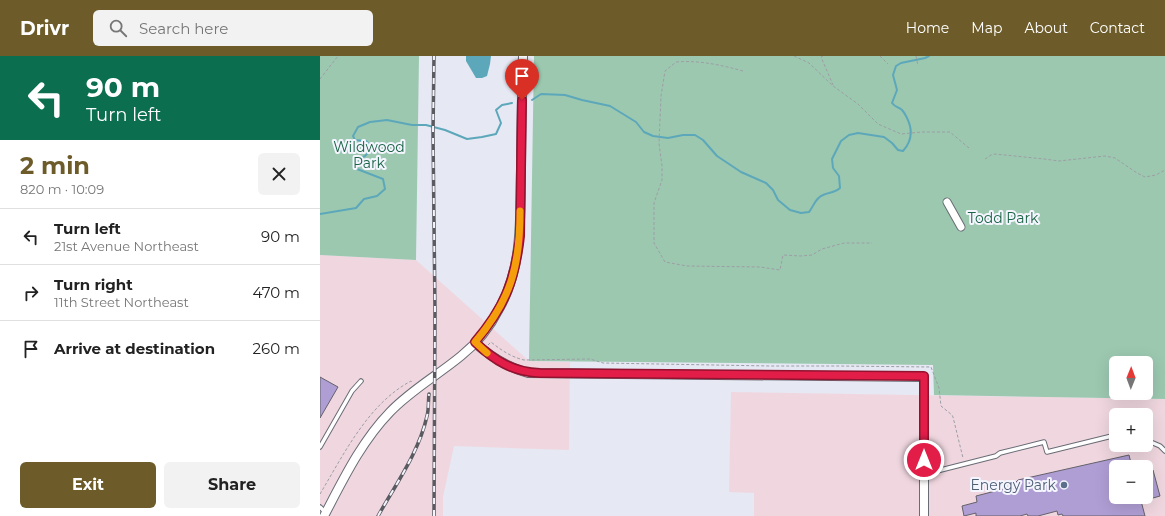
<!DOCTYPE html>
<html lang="en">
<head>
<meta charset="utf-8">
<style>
  body { margin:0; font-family:Montserrat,sans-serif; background:#f2f2f2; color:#222; height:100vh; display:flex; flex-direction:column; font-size:15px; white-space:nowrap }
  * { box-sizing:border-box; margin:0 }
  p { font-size:13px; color:#767676 }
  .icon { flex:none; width:22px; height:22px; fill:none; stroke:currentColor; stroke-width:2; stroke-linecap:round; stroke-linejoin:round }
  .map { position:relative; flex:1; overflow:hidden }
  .panel { display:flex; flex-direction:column; background:#fff; width:320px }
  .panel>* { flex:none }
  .guide { background:#0b6e4f; color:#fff; overflow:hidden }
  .needle { width:26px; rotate:1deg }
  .buttons { position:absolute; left:789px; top:300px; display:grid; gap:8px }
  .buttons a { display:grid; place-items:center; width:44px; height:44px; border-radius:6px; background:#fff; box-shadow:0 4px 16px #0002; font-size:20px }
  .pin { position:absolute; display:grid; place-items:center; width:34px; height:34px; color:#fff; margin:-41px -17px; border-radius:50% 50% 50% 0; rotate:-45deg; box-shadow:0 0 4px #0007 }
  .pin .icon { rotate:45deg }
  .me { position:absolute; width:44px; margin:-22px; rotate:0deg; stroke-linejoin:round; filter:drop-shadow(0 0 3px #0008) }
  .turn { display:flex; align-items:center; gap:14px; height:84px; padding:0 20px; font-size:18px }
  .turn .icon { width:52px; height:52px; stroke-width:2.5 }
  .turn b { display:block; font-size:28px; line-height:34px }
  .round { display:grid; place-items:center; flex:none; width:42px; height:42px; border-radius:6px; background:#f2f2f2 }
  .headline { display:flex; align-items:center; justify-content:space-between; height:68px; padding:0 20px }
  h1 { font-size:24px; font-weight:700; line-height:30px; color:#6d5c2a }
  .action { display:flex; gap:8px; margin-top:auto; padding:8px 20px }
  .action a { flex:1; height:46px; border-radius:6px; background:#6d5c2a; color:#fff; font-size:16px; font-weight:700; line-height:46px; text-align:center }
  .action a+a { background:#f2f2f2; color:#222 }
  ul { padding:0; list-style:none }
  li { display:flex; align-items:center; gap:12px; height:56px; padding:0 20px; border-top:1px solid #e0e0e0 }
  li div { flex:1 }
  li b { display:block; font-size:15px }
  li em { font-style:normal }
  header { display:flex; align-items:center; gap:24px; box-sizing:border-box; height:56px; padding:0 20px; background:#6d5c2a; color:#fff }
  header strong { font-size:19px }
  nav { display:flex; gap:22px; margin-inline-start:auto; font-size:14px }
  .search { width:280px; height:36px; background:#f2f2f2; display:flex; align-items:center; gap:10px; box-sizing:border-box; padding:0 14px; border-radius:6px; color:#767676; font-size:15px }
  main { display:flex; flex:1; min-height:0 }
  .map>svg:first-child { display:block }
  .industrial { fill:#f0d7df; fill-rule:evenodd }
  .green { fill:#9cc8b0; fill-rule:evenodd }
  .water { fill:#5ca8ba }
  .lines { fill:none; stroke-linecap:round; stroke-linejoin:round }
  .stream { stroke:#5ca8ba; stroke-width:2 }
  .building { fill:#af9ed4; stroke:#64616b }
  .service-casing { stroke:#6a6c75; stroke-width:5.5 }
  .minor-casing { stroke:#6a6c75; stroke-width:9 }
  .tertiary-casing { stroke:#6a6c75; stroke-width:10 }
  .path { stroke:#9c9ea6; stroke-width:1; stroke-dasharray:3 2; stroke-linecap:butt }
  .service { stroke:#fff; stroke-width:3.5 }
  .minor { stroke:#fff; stroke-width:7 }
  .tertiary { stroke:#fff; stroke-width:8 }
  .rail-casing { stroke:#5a5b61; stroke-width:3.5 }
  .rail { stroke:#f4f5fe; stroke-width:2; stroke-dasharray:6; stroke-linecap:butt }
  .route-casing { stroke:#92132f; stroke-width:10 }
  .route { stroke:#e11d48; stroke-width:7 }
  .slow { stroke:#f59e0b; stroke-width:7 }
  .service-dot { fill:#5c6f8a; stroke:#f4f5fe; stroke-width:1.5 }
  .labels { text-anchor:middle; stroke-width:4; stroke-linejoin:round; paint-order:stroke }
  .park-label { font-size:14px; fill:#1b6546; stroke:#f4f5fe }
  .service-label { font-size:14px; fill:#4e5e75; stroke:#f4f5fe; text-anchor:end }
</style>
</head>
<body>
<header>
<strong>Drivr</strong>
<div class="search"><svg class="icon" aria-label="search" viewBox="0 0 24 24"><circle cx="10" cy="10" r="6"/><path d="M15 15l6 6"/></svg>Search here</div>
<nav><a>Home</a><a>Map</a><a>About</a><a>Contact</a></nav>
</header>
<main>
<section class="panel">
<div class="guide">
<div class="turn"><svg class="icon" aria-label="left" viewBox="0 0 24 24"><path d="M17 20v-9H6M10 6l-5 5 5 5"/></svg><div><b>90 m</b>Turn left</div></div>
</div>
<div class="headline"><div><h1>2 min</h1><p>820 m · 10:09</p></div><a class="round"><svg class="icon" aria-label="close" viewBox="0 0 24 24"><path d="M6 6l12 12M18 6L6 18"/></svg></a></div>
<ul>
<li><svg class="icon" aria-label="left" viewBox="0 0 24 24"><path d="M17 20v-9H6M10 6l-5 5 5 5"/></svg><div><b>Turn left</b><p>21st Avenue Northeast</p></div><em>90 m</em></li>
<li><svg class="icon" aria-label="right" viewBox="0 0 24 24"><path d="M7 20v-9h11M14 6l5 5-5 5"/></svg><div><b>Turn right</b><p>11th Street Northeast</p></div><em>470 m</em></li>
<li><svg class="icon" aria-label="arrive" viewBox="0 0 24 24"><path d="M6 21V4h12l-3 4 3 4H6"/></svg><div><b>Arrive at destination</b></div><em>260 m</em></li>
</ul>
<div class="action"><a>Exit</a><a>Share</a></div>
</section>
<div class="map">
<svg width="845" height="460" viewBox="0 0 845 460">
  <rect width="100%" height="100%" fill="#e6e8f3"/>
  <g class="industrial">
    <polygon points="0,199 96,204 209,305 250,306 249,394 134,390 123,441 123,460 0,460"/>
    <path d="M 411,336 L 845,343 L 845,460 L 434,460 L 434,437 L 409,436 ZM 796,359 L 826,359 L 826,389 L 796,389 ZM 796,411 L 826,411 L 826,441 L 796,441 Z"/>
  </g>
  <g class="green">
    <polygon points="0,0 99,0 96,204 0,199"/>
    <path d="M 214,0 L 845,0 L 845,343 L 614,339 L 613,309 L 209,305 ZM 796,307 L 826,307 L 826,337 L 796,337 Z"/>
  </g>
  <polygon class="water" points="146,0 171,0 170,8 167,20 162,22 156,22 146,5"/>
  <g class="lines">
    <g class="stream">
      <path d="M 212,44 L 221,38 L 245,39 L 262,44 L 290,50 L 316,66 L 324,76 L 333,80 L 348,82 L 363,79 L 375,79 L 383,84 L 397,100 L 421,116 L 446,127 L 453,134 L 458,144 L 470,154 L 481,157 L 489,156 C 494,150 495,142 503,139 C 509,136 515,137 520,132 L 519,120 L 513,112 L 512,103 L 521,85 L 529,79 L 538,77 L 564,81 L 572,87 L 578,94 L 583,95 C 592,85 593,74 587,62 C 586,60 584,56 582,54 C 578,51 575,51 572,47 L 577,34 L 573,19 L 576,10 L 581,7 L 605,2 L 609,0"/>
      <polyline points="0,158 36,152 44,143 57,140 65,133 63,123 37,113 35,105 45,100 52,92 46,85 35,84 33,80 38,71 50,66 67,64 92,69 106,69 125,74 147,83 162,81 176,78 181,67 176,54 182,49 192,47"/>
    </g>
  </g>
  <g class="building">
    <polygon points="0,321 18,331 0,362"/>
    <polygon points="809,399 812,411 796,411 796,441 820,441 825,460 743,460 742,458 738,459 737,455 718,460 708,460 707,458 700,460 656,460 656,457 644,460 642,450 657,446 656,440 691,431 698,424"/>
    <polygon points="833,414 840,440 826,444 826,416"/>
  </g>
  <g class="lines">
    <defs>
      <g id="service">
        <polyline points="826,384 840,390 845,395"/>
        <polyline points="0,391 32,335 41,325"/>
        <polyline points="605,418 676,400 680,397 724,386 727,396 796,379"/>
        <polyline points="0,451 6,457"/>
      </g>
      <polyline id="minor" points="627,146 641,171"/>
      <g id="tertiary">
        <path d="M 155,287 C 171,301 187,311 208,317 L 604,321 L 604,460"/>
        <path d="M 4,460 C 23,424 41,386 70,356 C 91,334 118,319 141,300 C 156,288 170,271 179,253 C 203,211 200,162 201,115 C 201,77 202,38 203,0"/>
      </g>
    </defs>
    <use href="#service" class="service-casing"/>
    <use href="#minor" class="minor-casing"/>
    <use href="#tertiary" class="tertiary-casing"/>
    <g class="path">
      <polyline points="474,0 489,7 513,30 538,48 558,68 581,78 602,76 630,76 649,92"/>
      <polyline points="503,0 501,1 513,29"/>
      <polyline points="560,0 568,8"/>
      <polyline points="596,0 598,10"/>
      <path d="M 423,15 C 401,9 379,4 356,6 L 345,15 L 341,40 L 339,87 L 342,110 L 342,124 L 334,147 L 334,187 L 345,206 L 367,210 L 440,211 L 460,214 L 463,199 L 481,200 L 492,199 L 502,193 L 524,187 L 552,187"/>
      <polyline points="0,23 18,0"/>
      <polyline points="665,103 671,99 675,98 724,103 739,105 785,100 795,102 817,117 825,121 836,119 845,114"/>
      <path d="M 168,289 L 171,286 C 181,294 191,301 204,304 L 270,303 L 283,307 L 450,310 L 517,310 L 611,311 L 619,332 L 621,350 L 632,359 L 633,361 L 643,402"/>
      <path d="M 0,438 C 24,398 48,348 91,325 L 93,327"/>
    </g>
    <use href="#service" class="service"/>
    <use href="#minor" class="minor"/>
    <use href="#tertiary" class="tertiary"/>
    <defs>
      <g id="rail">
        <path d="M 58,460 C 76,428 99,396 107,360 C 109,353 108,345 109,338"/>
        <polyline points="114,460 115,255 113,77 114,0"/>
      </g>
    </defs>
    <use href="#rail" class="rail-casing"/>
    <use href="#rail" class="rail"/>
  </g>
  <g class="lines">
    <defs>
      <path id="route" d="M 202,44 L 200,180 C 195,225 184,252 155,286 C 175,305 193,316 220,317 L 604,320 L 604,404"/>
    </defs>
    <use href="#route" class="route-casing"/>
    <use href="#route" class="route"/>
    <path class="slow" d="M 167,297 L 155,286 C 191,244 200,210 200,155"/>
  </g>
  <circle class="service-dot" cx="744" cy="429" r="4"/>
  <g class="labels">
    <g class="park-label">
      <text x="49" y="96">Wildwood<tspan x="49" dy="16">Park</tspan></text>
      <text x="683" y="167">Todd Park</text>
    </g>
    <g class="service-label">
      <text x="736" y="434">Energy Park</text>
    </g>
  </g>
</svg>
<div class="buttons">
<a><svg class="needle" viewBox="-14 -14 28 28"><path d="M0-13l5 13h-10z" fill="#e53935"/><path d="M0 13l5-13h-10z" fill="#767676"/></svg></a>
<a>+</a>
<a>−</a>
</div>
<div class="pin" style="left:202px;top:44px;background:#d93025"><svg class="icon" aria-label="arrive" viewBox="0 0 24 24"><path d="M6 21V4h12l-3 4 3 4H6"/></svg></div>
<svg class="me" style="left:604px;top:404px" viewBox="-20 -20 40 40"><circle r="17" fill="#e11d48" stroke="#fff" stroke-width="3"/><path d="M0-11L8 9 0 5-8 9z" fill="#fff"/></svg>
</div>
</main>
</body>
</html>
